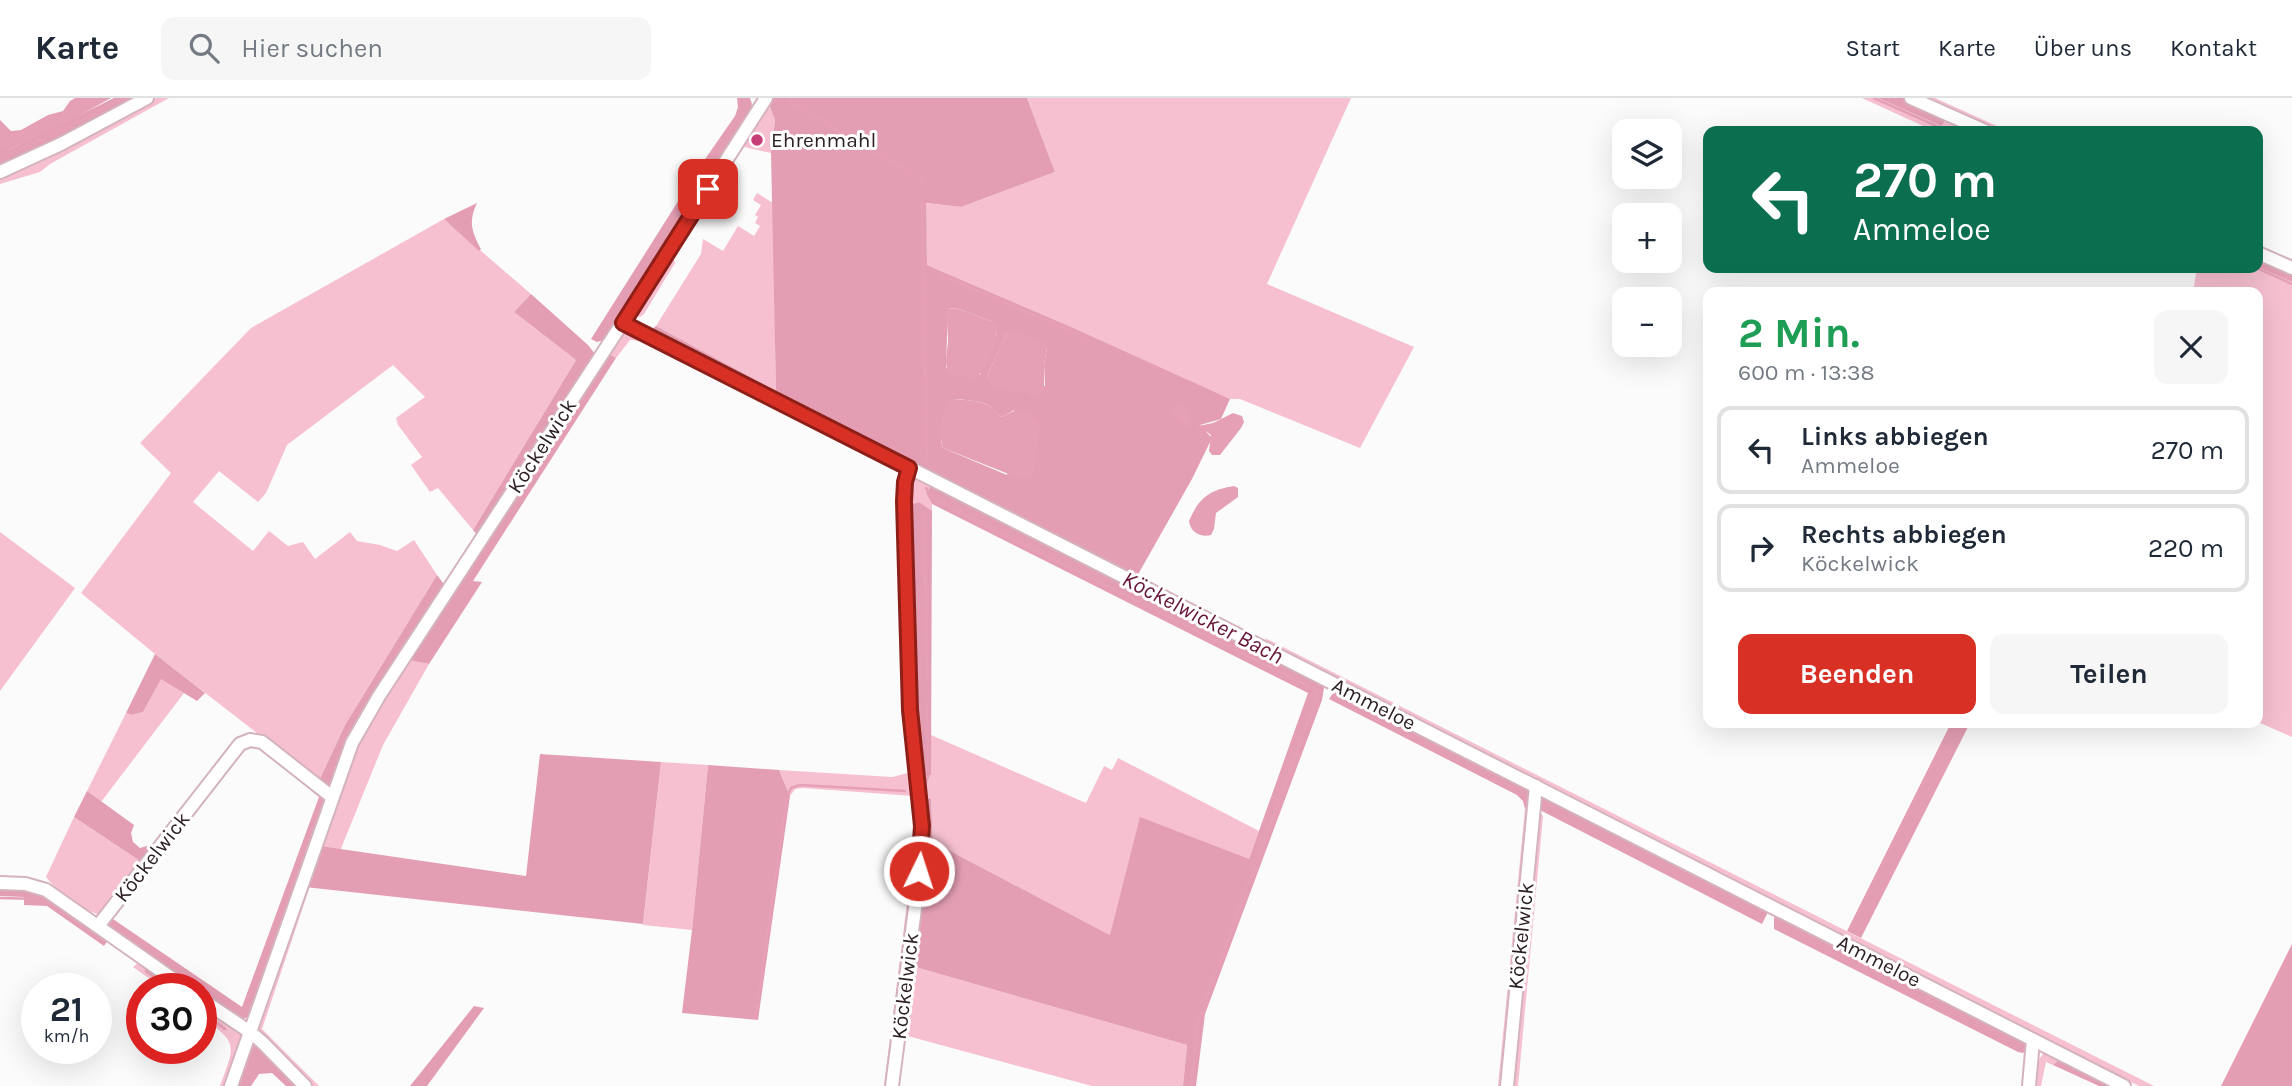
<!DOCTYPE html>
<html lang="de">
<head>
<meta charset="utf-8">
<style>
  body { margin:0; font-family:Karla,sans-serif; background:#f6f6f7; color:#1f2937; height:100vh; display:flex; flex-direction:column; font-size:26px; white-space:nowrap }
  * { box-sizing:border-box; margin:0 }
  p { font-size:23px; color:#747a83 }
  .icon { flex:none; width:38px; height:38px; fill:none; stroke:currentColor; stroke-width:2; stroke-linecap:round; stroke-linejoin:round }
  .map { position:relative; flex:1; overflow:hidden }
  .side { position:absolute; left:1703px; top:189px; width:560px; height:441px; display:flex; flex-direction:column; background:#fff; border-radius:14px; box-shadow:0 7px 28px #0002 }
  .side>* { flex:none }
  .banner { position:absolute; left:1703px; top:28px; width:560px; height:147px; border-radius:14px; box-shadow:0 7px 28px #0002; background:#0b6e4f; color:#fff; overflow:hidden }
  .buttons { position:absolute; left:1612px; top:21px; display:grid; gap:14px }
  .buttons a { display:grid; place-items:center; width:70px; height:70px; border-radius:14px; background:#fff; box-shadow:0 7px 28px #0002; font-size:35px }
  .speed { position:absolute; left:21px; top:875px; display:flex; gap:14px; font-size:35px; font-weight:700; text-align:center }
  .speed>* { display:grid; place-content:center; width:91px; height:91px; border-radius:50%; background:#fff; box-shadow:0 7px 28px #0002; line-height:1 }
  .speed small { font-size:18px; font-weight:400 }
  .speed .limit { border:10px solid #d22; background:#fff; color:#111 }
  .pin { position:absolute; display:grid; place-items:center; width:60px; height:60px; color:#fff; margin:-30px; border-radius:14px; box-shadow:0 4px 10px #0006 }
  .me { position:absolute; width:77px; margin:-38px; rotate:4deg; stroke-linejoin:round; filter:drop-shadow(0 0 5px #0008) }
  .turn { display:flex; align-items:center; gap:24px; height:147px; padding:0 35px; font-size:32px }
  .turn .icon { width:91px; height:91px; stroke-width:2.5 }
  .turn b { display:block; font-size:49px; line-height:60px }
  .round { display:grid; place-items:center; flex:none; width:74px; height:74px; border-radius:14px; background:#f6f6f7 }
  .overview { display:flex; align-items:center; justify-content:space-between; height:119px; padding:0 35px }
  h1 { font-size:42px; font-weight:700; line-height:52px; color:#1e9e55 }
  .cta { display:flex; gap:14px; margin-top:auto; padding:14px 35px }
  .cta a { flex:1; height:80px; border-radius:14px; background:#d93025; color:#fff; font-size:28px; font-weight:700; line-height:80px; text-align:center }
  .cta a+a { background:#f6f6f7; color:#1f2937 }
  ul { padding:0; list-style:none }
  li { display:flex; align-items:center; gap:21px; height:88px; margin:0 14px 10px; padding:0 21px; border:4px solid #e0e1e3; border-radius:14px }
  li div { flex:1 }
  li b { display:block; font-size:26px }
  li em { font-style:normal }
  header { display:flex; align-items:center; gap:42px; box-sizing:border-box; height:98px; padding:0 35px; background:#fff; border-bottom:2px solid #e0e1e3 }
  header strong { font-size:33px }
  nav { display:flex; gap:38px; margin-inline-start:auto; font-size:24px }
  .search { width:490px; height:63px; background:#f6f6f7; display:flex; align-items:center; gap:18px; box-sizing:border-box; padding:0 24px; border-radius:14px; color:#747a83; font-size:26px }
  .map>svg:first-child { display:block }
  .green { fill:#f6c0d0 }
  .forest { fill:#e49eb3; fill-rule:evenodd }
  .water { fill:#e6a0b6 }
  .lines { fill:none; stroke-linecap:round; stroke-linejoin:round }
  .stream { stroke:#e6a0b6; stroke-width:2.5 }
  .minor-casing { stroke:#d4b3bc; stroke-width:16 }
  .minor { stroke:#fff; stroke-width:12 }
  .route-casing { stroke:#8d1f18; stroke-width:18 }
  .route { stroke:#d93025; stroke-width:12 }
  .poi-dot { fill:#c83e76; stroke:#fff; stroke-width:2.5 }
  .labels { text-anchor:middle; stroke-width:6; stroke-linejoin:round; paint-order:stroke }
  .poi-label { font-size:21px; fill:#2e2125; stroke:#fff; text-anchor:start }
  .street-label { font-size:21px; fill:#2e2125; stroke:#fff }
  .water-label { font-size:23px; font-style:italic; fill:#671639; stroke:#fff }
</style>
</head>
<body>
<header>
<strong>Karte</strong>
<div class="search"><svg class="icon" aria-label="search" viewBox="0 0 24 24"><circle cx="10" cy="10" r="6"/><path d="M15 15l6 6"/></svg>Hier suchen</div>
<nav><a>Start</a><a>Karte</a><a>Über uns</a><a>Kontakt</a></nav>
</header>
<div class="map">
<svg width="2292" height="988" viewBox="0 0 2292 988">
  <rect width="100%" height="100%" fill="#fbfbfb"/>
  <g class="green">
    <polygon points="156,0 169,0 50,66 40,74 0,86 0,80 66,51"/>
    <polygon points="1027,0 1351,0 1267,186 1414,249 1360,350 1240,301 1230,301 1222,298 1067,227 927,167 925,105 961,109 1055,74"/>
    <polygon points="1862,0 1878,0 1940,28 1944,20 1958,24 1954,27 1953,33 1934,33"/>
    <polygon points="1917,0 1935,0 2008,33 1992,33"/>
    <polygon points="770,9 775,22 771,55 740,48 762,15"/>
    <polygon points="757,95 773,105 776,294 656,228 701,156 703,141 723,153 738,128 754,138 760,128 755,125 758,119 755,117 761,107 753,102"/>
    <polygon points="444,121 531,196 514,214 576,262 473,432 438,390 430,394 411,367 422,359 398,327 396,320 425,299 393,267 287,347 266,395 258,404 219,373 193,404 253,453 269,433 288,448 303,444 315,461 350,434 357,443 380,447 397,453 414,442 437,477 345,627 319,683 155,556 81,495 171,375 140,345 251,230"/>
    <polygon points="670,158 673,159 675,165 644,216 640,219 633,217"/>
    <polygon points="2258,169 2292,184 2292,639 2258,624 2258,194 2193,194 2197,170"/>
    <polygon points="628,234 637,235 900,369 907,605 919,729 890,988 884,988 914,749 913,698 803,690 795,691 790,698 779,672 892,679 908,675 903,601 898,373 642,243 630,242 616,260 606,254 621,236"/>
    <polygon points="916,380 921,380 933,385 926,395 932,406 932,413 918,404 913,407 907,421 911,387"/>
    <polygon points="0,434 75,490 0,593"/>
    <polygon points="1265,540 2154,988 2139,988 1269,548"/>
    <polygon points="408,562 429,566 383,647 340,753 320,748 351,659 382,601"/>
    <polygon points="161,580 184,595 101,704 87,693 126,615 132,617 143,614"/>
    <polygon points="931,637 1086,705 1104,668 1112,672 1118,660 1259,733 1249,761 1110,837 933,744 931,701 922,704 919,679 931,677"/>
    <polygon points="661,664 708,667 692,832 643,827"/>
    <polygon points="1532,707 1505,988 1498,988 1525,711"/>
    <polygon points="1536,710 1543,718 1518,988 1510,988"/>
    <path d="M 74,719 L 143,765 L 102,817 C 87,816 55,792 46,779 Z"/>
    <polygon points="305,789 309,791 262,931 319,988 310,988 255,932"/>
    <polygon points="139,864 182,891 164,891 133,869"/>
    <polygon points="912,868 1187,947 1183,988 1092,988 904,937"/>
    <path d="M 201,905 L 241,936 L 242,941 L 226,988 L 220,988 C 235,946 239,946 201,918 Z"/>
    <path d="M 2045,954 L 2065,957 L 2053,967 L 2046,964 L 2041,988 L 2034,988 C 2035,975 2035,963 2045,954 Z"/>
  </g>
  <g class="forest">
    <polygon points="114,0 140,0 0,72 0,52 9,52"/>
    <polygon points="737,0 750,0 752,6 750,14 610,236 604,242 597,244 591,241 701,67 735,18 738,9"/>
    <path d="M 772,0 L 1027,0 L 1055,74 L 961,109 L 926,105 L 927,167 L 1067,227 L 1230,301 L 1221,321 L 1200,327 L 1212,340 L 1192,381 L 1136,480 L 654,236 L 652,231 L 656,228 L 776,293 L 771,55 L 775,22 L 770,9 ZM 956,210 L 991,223 L 997,235 L 980,277 L 946,270 L 948,211 ZM 1006,235 L 1047,250 L 1044,267 L 1045,288 L 1026,293 L 987,279 ZM 951,301 C 959,301 984,303 990,308 C 995,313 995,316 1002,319 L 1014,312 L 1007,377 L 943,350 L 941,344 Z"/>
    <polygon points="1878,0 1904,0 1942,17 1944,25 1941,28"/>
    <path d="M 477,105 C 468,124 472,134 481,151 L 479,153 L 444,121 Z"/>
    <polygon points="2258,158 2292,173 2292,184 2258,169"/>
    <polygon points="531,196 588,247 595,256 479,439 473,432 576,262 514,214"/>
    <polygon points="606,254 616,260 473,483 482,484 429,566 408,562"/>
    <polygon points="933,385 1321,581 1324,590 1322,602 1205,916 1196,988 1183,988 1187,947 912,868 922,704 926,700 931,701 933,744 1110,837 1140,719 1249,761 1308,595 932,406 926,395"/>
    <polygon points="919,404 932,413 931,677 919,679 907,421 913,406"/>
    <polygon points="437,477 446,489 334,682 330,688 326,689 319,683 345,627"/>
    <polygon points="155,556 205,595 197,603 161,581 143,614 132,617 126,615"/>
    <polygon points="1337,589 1523,683 1531,694 1532,707 1525,711 1523,703 1517,697 1329,601"/>
    <polygon points="1951,625 1970,625 1861,840 1847,833"/>
    <polygon points="540,656 661,664 643,826 305,789 320,748 526,778"/>
    <polygon points="708,667 779,672 790,698 758,922 682,915 692,832"/>
    <path d="M 295,672 L 323,695 L 326,702 L 249,919 C 235,926 213,904 201,896 L 201,891 L 194,891 L 108,828 L 110,819 L 242,909 L 319,699 L 291,676 Z"/>
    <polygon points="87,693 134,727 131,735 133,744 140,750 150,747 154,750 143,765 74,719"/>
    <polygon points="1540,698 1768,808 1767,816 1762,826 1536,710"/>
    <polygon points="0,788 42,794 108,842 104,848 47,808 24,807 24,799 0,798"/>
    <polygon points="1779,814 2027,939 2027,951 2023,955 2018,954 1774,831 1774,820"/>
    <polygon points="2292,846 2292,988 2221,988"/>
    <polygon points="474,908 484,910 427,988 410,988"/>
    <polygon points="255,946 257,946 302,988 286,988 272,975 259,976 251,988 236,988 249,952"/>
    <polygon points="2065,957 2126,988 2099,988 2053,967"/>
  </g>
  <g class="water">
    <polygon points="75,0 111,0 66,25 9,52 0,52 0,22 11,33 21,32 48,17 63,13 70,3"/>
    <path d="M 956,210 L 991,223 L 997,228 C 998,244 987,272 975,281 L 949,277 C 943,264 948,254 948,241 C 948,231 946,222 948,211 Z"/>
    <path d="M 1012,233 L 1044,244 L 1047,250 L 1044,267 L 1044,295 L 1039,298 L 1031,298 C 1022,289 1015,295 1003,292 C 998,291 992,287 988,283 L 987,279 L 1006,234 Z"/>
    <path d="M 951,301 C 960,301 983,303 990,308 C 996,312 995,316 1002,319 C 1006,317 1010,314 1014,313 C 1025,309 1036,318 1040,327 L 1033,377 L 1028,381 L 1021,381 L 943,350 C 938,336 941,313 951,301 Z"/>
    <path d="M 1177,306 L 1185,309 L 1192,325 L 1190,329 C 1181,327 1180,316 1171,315 L 1174,307 Z"/>
    <polygon points="1233,315 1242,318 1244,324 1241,330 1220,357 1212,357 1209,353 1211,337 1207,334 1197,332 1198,328 1213,325"/>
    <path d="M 1234,388 L 1238,390 L 1238,399 L 1216,415 L 1214,431 L 1211,437 C 1201,440 1190,434 1189,423 C 1199,400 1209,392 1234,388 Z"/>
  </g>
  <g class="lines">
    <g class="stream">
      <polyline points="788,0 792,5 921,81 922,86"/>
      <polyline points="1874,0 1939,29"/>
      <polyline points="0,61 75,26 123,0"/>
      <polyline points="922,105 927,364"/>
      <polyline points="2257,170 2292,186"/>
      <polyline points="941,177 1068,232 1086,243"/>
      <polyline points="926,390 932,400 1315,592 1317,598 1315,604 1259,757"/>
      <polyline points="924,414 927,582"/>
      <polyline points="925,686 928,679 927,601"/>
      <polyline points="0,800 39,801 49,804 96,837"/>
      <polyline points="905,835 912,786"/>
      <polyline points="146,873 170,891"/>
      <polyline points="201,913 225,931"/>
      <polyline points="756,917 786,701 791,690 800,687 905,693"/>
      <polyline points="258,949 265,956"/>
      <polyline points="886,988 904,846"/>
      <polyline points="1191,988 1197,930 1202,912 1255,767"/>
    </g>
    <defs>
      <g id="minor">
        <polyline points="1911,0 1985,33"/>
        <polyline points="0,74 61,46 147,0"/>
        <polyline points="2258,155 2292,170"/>
        <polyline points="623,224 2124,988"/>
        <polyline points="0,785 25,786 46,792 187,891"/>
        <polyline points="98,828 240,646 250,642 262,644 332,699"/>
        <polyline points="201,901 250,934 352,645 379,598 623,224 766,0"/>
        <polyline points="231,988 250,934 262,944 305,988"/>
        <polyline points="892,988 917,795 922,728 910,612 904,403 905,384 909,370"/>
        <polyline points="1507,988 1536,688"/>
        <polyline points="2029,988 2033,942"/>
      </g>
    </defs>
    <use href="#minor" class="minor-casing"/>
    <use href="#minor" class="minor"/>
  </g>
  <g class="lines">
    <defs>
      <polyline id="route" points="708,91 623,225 909,370 905,384 904,403 910,612 922,728 919,773"/>
    </defs>
    <use href="#route" class="route-casing"/>
    <use href="#route" class="route"/>
  </g>
  <circle class="poi-dot" cx="757" cy="42" r="7"/>
  <g class="labels">
    <g class="poi-label">
      <text x="771" y="49">Ehrenmahl</text>
    </g>
    <g class="street-label">
      <text transform="translate(542 348) rotate(-57)" y="7">Köckelwick</text>
      <text transform="translate(1374 606) rotate(27)" y="7">Ammeloe</text>
      <text transform="translate(152 759) rotate(-52)" y="7">Köckelwick</text>
      <text transform="translate(1521 838) rotate(-84)" y="7">Köckelwick</text>
      <text transform="translate(1879 863) rotate(27)" y="7">Ammeloe</text>
      <text transform="translate(905 888) rotate(-83)" y="7">Köckelwick</text>
    </g>
    <g class="water-label">
      <text transform="translate(1203 519) rotate(27)" y="8">Köckelwicker Bach</text>
    </g>
  </g>
</svg>
<div class="buttons">
<a><svg class="icon" aria-label="layers" viewBox="0 0 24 24"><path d="M12 4l9 5-9 5-9-5zM3 14l9 5 9-5"/></svg></a>
<a>+</a>
<a>−</a>
</div>
<div class="speed"><div>21<small>km/h</small></div><div class="limit">30</div></div>
<div class="pin" style="left:708px;top:91px;background:#d93025"><svg class="icon" aria-label="arrive" viewBox="0 0 24 24"><path d="M6 21V4h12l-3 4 3 4H6"/></svg></div>
<svg class="me" style="left:919px;top:773px" viewBox="-20 -20 40 40"><circle r="17" fill="#d93025" stroke="#fff" stroke-width="3"/><path d="M0-11L8 9 0 5-8 9z" fill="#fff"/></svg>
<div class="banner">
<div class="turn"><svg class="icon" aria-label="left" viewBox="0 0 24 24"><path d="M17 20v-9H6M10 6l-5 5 5 5"/></svg><div><b>270 m</b>Ammeloe</div></div>
</div>
<section class="side">
<div class="overview"><div><h1>2 Min.</h1><p>600 m · 13:38</p></div><a class="round"><svg class="icon" aria-label="close" viewBox="0 0 24 24"><path d="M6 6l12 12M18 6L6 18"/></svg></a></div>
<ul>
<li><svg class="icon" aria-label="left" viewBox="0 0 24 24"><path d="M17 20v-9H6M10 6l-5 5 5 5"/></svg><div><b>Links abbiegen</b><p>Ammeloe</p></div><em>270 m</em></li>
<li><svg class="icon" aria-label="right" viewBox="0 0 24 24"><path d="M7 20v-9h11M14 6l5 5-5 5"/></svg><div><b>Rechts abbiegen</b><p>Köckelwick</p></div><em>220 m</em></li>
</ul>
<div class="cta"><a>Beenden</a><a>Teilen</a></div>
</section>
</div>
</body>
</html>
